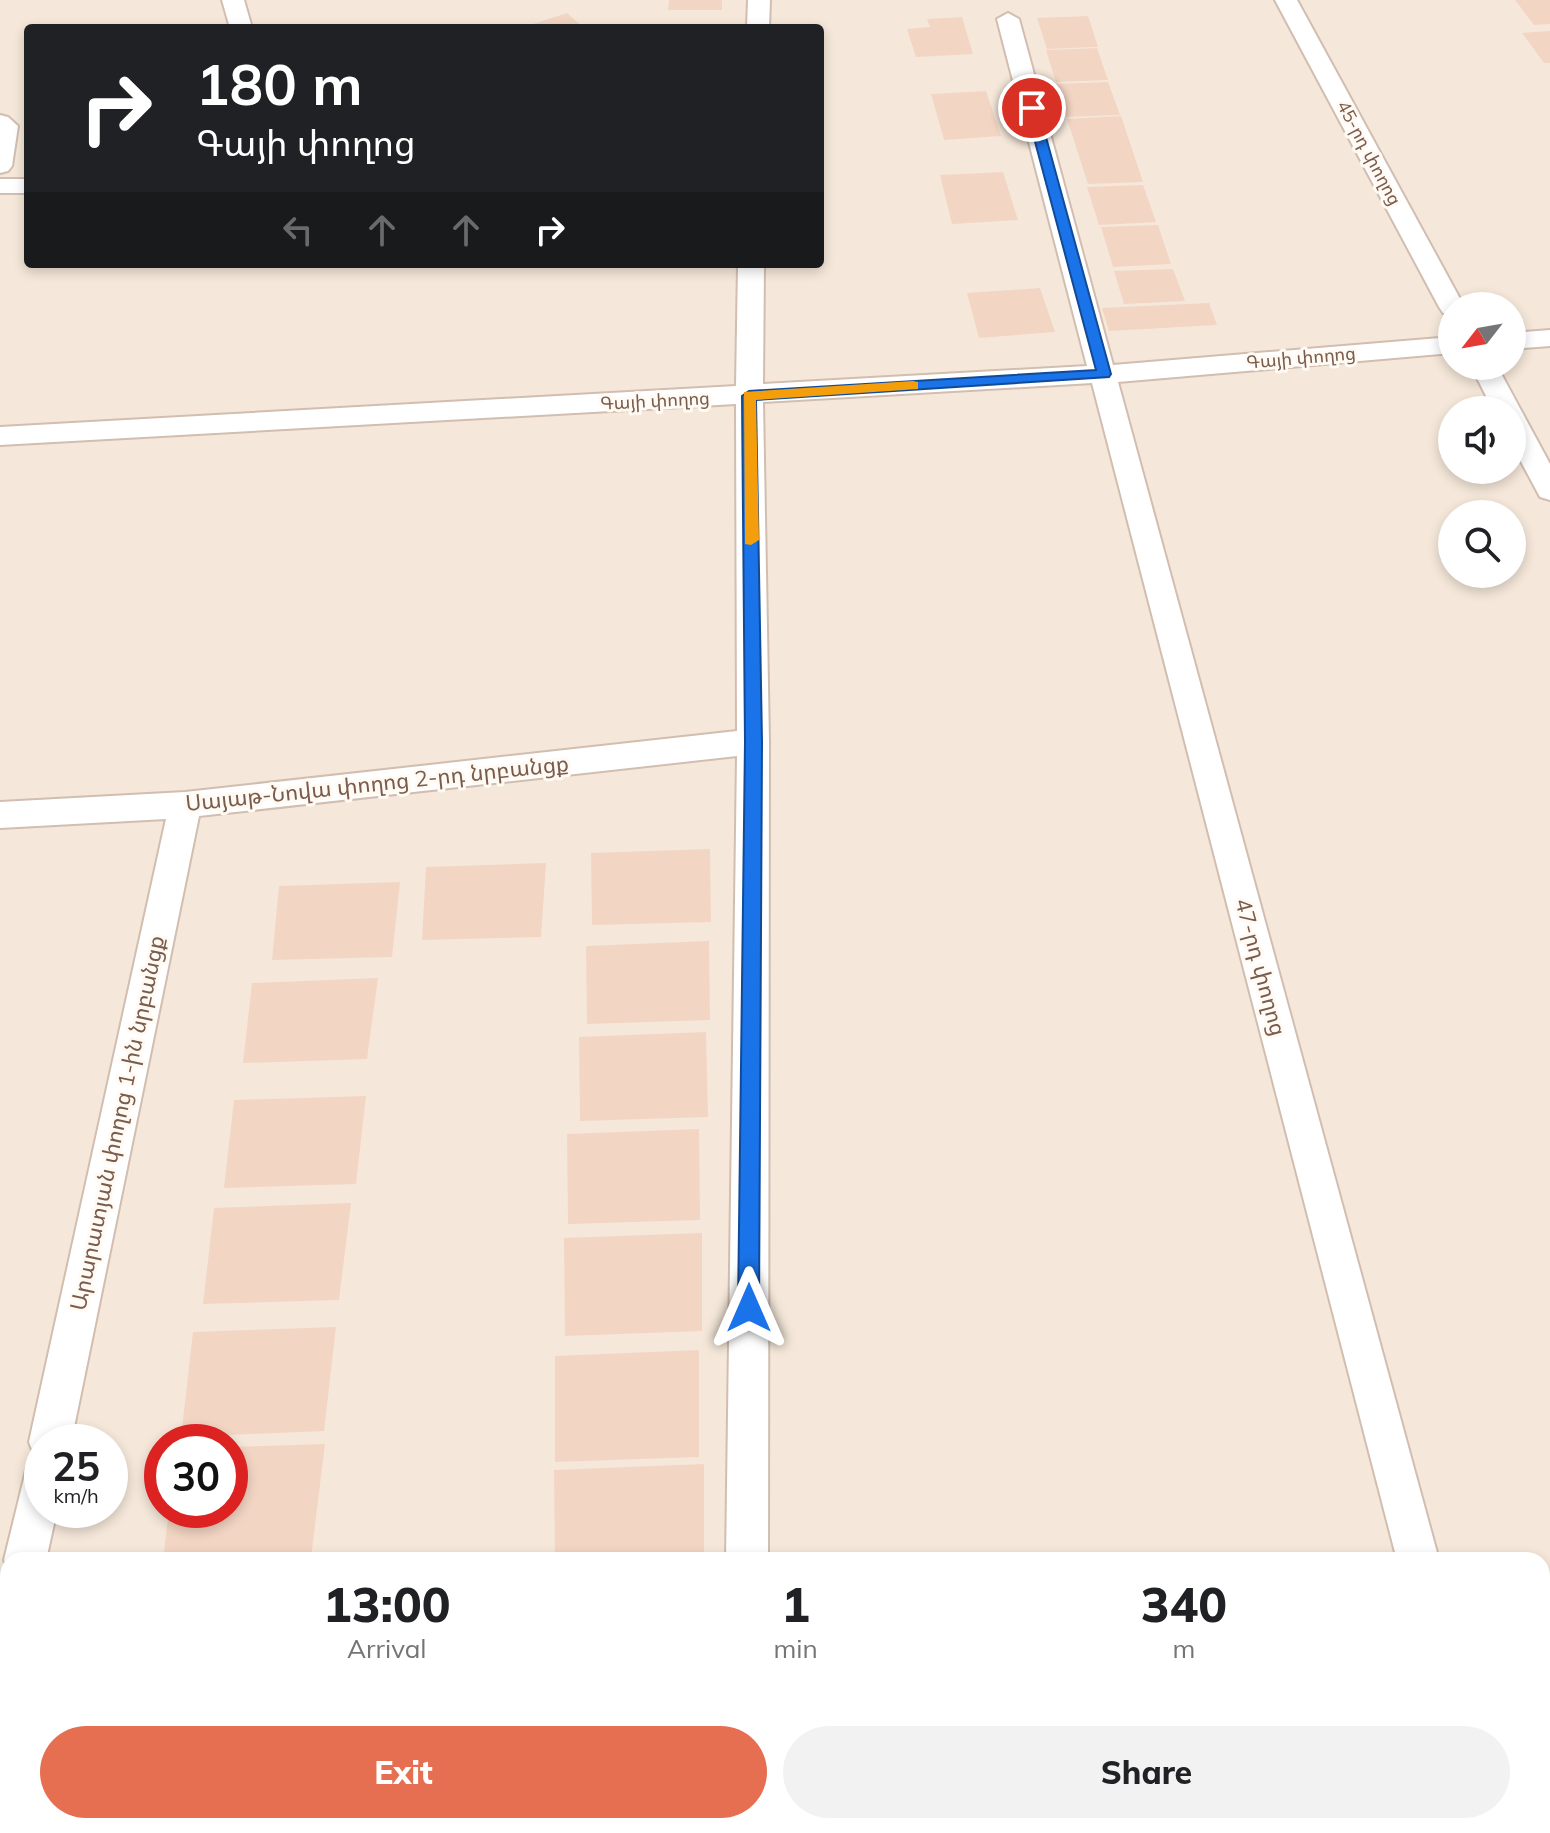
<!DOCTYPE html>
<html lang="en">
<head>
<meta charset="utf-8">
<style>
  body { margin:0; font-family:Mulish,"Noto Sans Armenian",sans-serif; background:#f2f2f2; color:#202124; height:100vh; display:flex; flex-direction:column; font-size:30px; white-space:nowrap }
  * { box-sizing:border-box; margin:0 }
  p { font-size:26px; color:#757577 }
  .icon { flex:none; width:44px; height:44px; fill:none; stroke:currentColor; stroke-width:2; stroke-linecap:round; stroke-linejoin:round }
  .map { position:relative; flex:1; overflow:hidden }
  .side { position:absolute; left:0px; top:1552px; width:1550px; height:282px; display:flex; flex-direction:column; background:#fff; border-radius:24px 24px 0 0; box-shadow:0 4px 12px #0003 }
  .side>* { flex:none }
  .guide { position:absolute; left:24px; top:24px; width:800px; height:244px; border-radius:8px; box-shadow:0 4px 12px #0003; background:#202124; color:#fff; overflow:hidden }
  .needle { width:52px; rotate:239deg }
  .fabs { position:absolute; left:1438px; top:292px; display:grid; gap:16px }
  .fabs a { display:grid; place-items:center; width:88px; height:88px; border-radius:50%; background:#fff; box-shadow:0 4px 12px #0003; font-size:40px }
  .speed { position:absolute; left:24px; top:1424px; display:flex; gap:16px; font-size:40px; font-weight:700; text-align:center }
  .speed>* { display:grid; place-content:center; width:104px; height:104px; border-radius:50%; background:#fff; box-shadow:0 4px 12px #0003; line-height:1 }
  .speed small { font-size:20px; font-weight:400 }
  .speed .limit { border:12px solid #d22; background:#fff; color:#111 }
  .pin { position:absolute; display:grid; place-items:center; width:68px; height:68px; color:#fff; margin:-34px; border:4px solid #fff; border-radius:50%; box-shadow:0 2px 8px #0007 }
  .me { position:absolute; width:88px; margin:-44px; rotate:0deg; stroke-linejoin:round; filter:drop-shadow(0 0 6px #0008) }
  .turn { display:flex; align-items:center; gap:28px; height:168px; padding:0 40px; font-size:36px }
  .turn .icon { width:104px; height:104px; stroke-width:2.5 }
  .turn b { display:block; font-size:56px; line-height:68px }
  .lanes { display:flex; align-items:center; height:76px; padding:0 40px; background:#0003; justify-content:center; gap:40px; direction:ltr }
  .lanes .off { opacity:.35 }
  .eta { display:flex; justify-content:space-evenly; align-items:center; height:136px; text-align:center }
  .eta b { font-size:48px; font-weight:800; line-height:56px }
  .button { display:flex; gap:16px; margin-top:auto; padding:16px 40px }
  .button a { flex:1; height:92px; border-radius:48px; background:#e76f51; color:#fff; font-size:32px; font-weight:800; line-height:92px; text-align:center }
  .button a+a { background:#f2f2f2; color:#202124 }
  .map>svg:first-child { display:block }
  .residential { fill:#f5e8da; fill-rule:evenodd }
  .building { fill:#f3d5c3 }
  .lines { fill:none; stroke-linecap:round; stroke-linejoin:round }
  .minor-casing { stroke:#d1beb0; stroke-width:4 }
  .minor { fill:#fff; fill-rule:evenodd }
  .route { fill:#1a73e8; stroke:#114b97; stroke-width:2 }
  .slow { fill:#f59e0b }
  .labels { text-anchor:middle; stroke-width:6; stroke-linejoin:round; paint-order:stroke }
  .far-street-label { font-size:18px; fill:#7a5c4d; stroke:#fffaf3 }
  .street-label { font-size:22px; fill:#7a5c4d; stroke:#fffaf3 }
</style>
</head>
<body>
<div class="map">
<svg width="1550" height="1833" viewBox="0 0 1550 1833">
  <rect width="100%" height="100%" fill="#fdf6ec"/>
  <path class="residential" d="M 0,0 L 1550,0 L 1550,1833 L 0,1833 ZM 28,28 L 820,28 L 820,264 L 28,264 ZM 1452,306 L 1512,306 L 1512,366 L 1452,366 ZM 1452,410 L 1512,410 L 1512,470 L 1452,470 ZM 1452,514 L 1512,514 L 1512,574 L 1452,574 ZM 42,1442 L 110,1442 L 110,1510 L 42,1510 ZM 162,1442 L 230,1442 L 230,1510 L 162,1510 ZM 8,1560 L 1542,1560 L 1542,1826 L 8,1826 Z"/>
  <g class="building">
    <polygon points="669,0 722,0 722,10 668,10"/>
    <polygon points="1515,0 1550,0 1550,24 1534,25"/>
    <polygon points="567,13 584,28 524,28 524,27"/>
    <polygon points="1088,16 1098,47 1047,49 1037,18"/>
    <polygon points="962,17 973,54 916,57 907,29 930,27 927,19"/>
    <polygon points="1550,31 1550,63 1544,63 1522,33"/>
    <polygon points="1097,48 1108,80 1056,82 1046,50"/>
    <polygon points="1108,82 1120,115 1066,117 1056,84"/>
    <polygon points="986,91 1001,136 944,140 931,94"/>
    <polygon points="1121,116 1143,182 1088,184 1067,119"/>
    <polygon points="1003,172 1018,220 952,224 940,175"/>
    <polygon points="1143,185 1156,222 1099,225 1087,187"/>
    <polygon points="1158,225 1171,264 1113,267 1101,227"/>
    <polygon points="1173,269 1185,301 1124,304 1114,271"/>
    <polygon points="1040,288 1055,332 979,338 967,293"/>
    <polygon points="1209,303 1217,325 1109,331 1102,308"/>
    <polygon points="710,849 711,922 592,925 591,853"/>
    <polygon points="546,863 541,937 422,940 426,867"/>
    <polygon points="400,882 392,957 272,960 279,886"/>
    <polygon points="709,941 710,1020 587,1024 586,946"/>
    <polygon points="378,978 367,1059 243,1063 252,983"/>
    <polygon points="706,1032 708,1117 580,1121 579,1037"/>
    <polygon points="366,1096 356,1184 224,1188 234,1100"/>
    <polygon points="699,1129 700,1220 568,1224 567,1134"/>
    <polygon points="351,1203 339,1300 203,1304 214,1208"/>
    <polygon points="702,1233 702,1331 565,1336 564,1238"/>
    <polygon points="336,1327 324,1431 181,1437 193,1332"/>
    <polygon points="699,1350 699,1457 555,1462 555,1356"/>
    <polygon points="325,1444 311,1558 163,1560 169,1510 230,1510 230,1447"/>
    <polygon points="704,1464 704,1560 555,1560 554,1470"/>
    <polygon points="105,1826 268,1826 267,1833 104,1833"/>
    <rect x="527" y="1826" width="165" height="7"/>
  </g>
  <g class="lines">
    <defs>
      <g id="minor">
        <polygon points="222,0 244,0 252,28 230,28"/>
        <polygon points="748,0 770,0 769,28 747,28"/>
        <polygon points="1275,0 1297,0 1464,306 1452,306 1452,315 1443,313 1439,307"/>
        <polygon points="1008,13 1019,19 1113,365 1452,337 1452,353 1118,382 1439,1560 1397,1560 1092,383 763,402 769,742 768,1560 726,1560 737,756 199,816 71,1442 42,1442 42,1459 35,1457 29,1442 166,819 0,828 0,802 185,792 737,731 736,404 0,445 0,427 736,386 738,264 764,264 763,384 1087,366 997,19"/>
        <polygon points="0,115 8,117 18,126 12,166 8,171 0,173"/>
        <rect x="0" y="179" width="28" height="14"/>
        <polygon points="1550,330 1550,346 1512,349 1512,333"/>
        <polygon points="1471,366 1497,366 1550,464 1550,500 1540,497 1512,445 1512,410 1493,410"/>
        <polygon points="42,1460 42,1510 57,1510 46,1560 8,1560 8,1571 4,1560 27,1466"/>
        <polygon points="8,1620 8,1699 0,1702 0,1623"/>
        <rect x="722" y="1826" width="46" height="7"/>
        <polygon points="1465,1826 1511,1826 1513,1833 1467,1833"/>
      </g>
    </defs>
    <use href="#minor" class="minor-casing"/>
    <use href="#minor" class="minor"/>
  </g>
  <polygon class="route" points="1032,104 1038,108 1111,374 1109,377 756,400 762,742 759,1308 756,1315 749,1318 741,1315 738,1308 745,742 742,396 749,391 1096,370 1026,108"/>
  <polygon class="slow" points="913,381 918,382 918,389 756,400 759,540 751,545 745,544 744,392"/>
  <g class="labels">
    <g class="far-street-label">
      <text transform="translate(1369 153) rotate(62)" y="6">45-րդ փողոց</text>
      <text transform="translate(1301 358) rotate(-5)" y="6">Գայի փողոց</text>
      <text transform="translate(655 401) rotate(-3)" y="6">Գայի փողոց</text>
    </g>
    <g class="street-label">
      <text transform="translate(377 783) rotate(-6)" y="8">Սայաթ-Նովա փողոց 2-րդ նրբանցք</text>
      <text transform="translate(1261 967) rotate(75)" y="8">47-րդ փողոց</text>
      <text transform="translate(117 1123) rotate(-78)" y="8">Արարատյան փողոց 1-ին նրբանցք</text>
    </g>
  </g>
</svg>
<div class="fabs">
<a><svg class="needle" viewBox="-14 -14 28 28"><path d="M0-13l5 13h-10z" fill="#e53935"/><path d="M0 13l5-13h-10z" fill="#757577"/></svg></a>
<a><svg class="icon" aria-label="sound" viewBox="0 0 24 24"><path d="M4 9h4l5-4v14l-5-4H4zM17 9q2 3 0 6"/></svg></a>
<a><svg class="icon" aria-label="search" viewBox="0 0 24 24"><circle cx="10" cy="10" r="6"/><path d="M15 15l6 6"/></svg></a>
</div>
<div class="speed"><div>25<small>km/h</small></div><div class="limit">30</div></div>
<div class="pin" style="left:1032px;top:108px;background:#d93025"><svg class="icon" aria-label="arrive" viewBox="0 0 24 24"><path d="M6 21V4h12l-3 4 3 4H6"/></svg></div>
<svg class="me" style="left:749px;top:1308px" viewBox="-20 -20 40 40"><path d="M0-17L14 15 0 8-14 15z" fill="#1a73e8" stroke="#fff" stroke-width="4"/></svg>
<div class="guide">
<div class="turn"><svg class="icon" aria-label="right" viewBox="0 0 24 24"><path d="M7 20v-9h11M14 6l5 5-5 5"/></svg><div><b>180 m</b>Գայի փողոց</div></div>
<div class="lanes"><svg class="icon off" aria-label="left" viewBox="0 0 24 24"><path d="M17 20v-9H6M10 6l-5 5 5 5"/></svg><svg class="icon off" aria-label="ahead" viewBox="0 0 24 24"><path d="M12 20V5M6 11l6-6 6 6"/></svg><svg class="icon off" aria-label="ahead" viewBox="0 0 24 24"><path d="M12 20V5M6 11l6-6 6 6"/></svg><svg class="icon" aria-label="right" viewBox="0 0 24 24"><path d="M7 20v-9h11M14 6l5 5-5 5"/></svg></div>
</div>
<section class="side">
<div class="eta">
<div><b>13:00</b><p>Arrival</p></div>
<div><b>1</b><p>min</p></div>
<div><b>340</b><p>m</p></div>
</div>
<div class="button"><a>Exit</a><a>Share</a></div>
</section>
</div>
</body>
</html>
